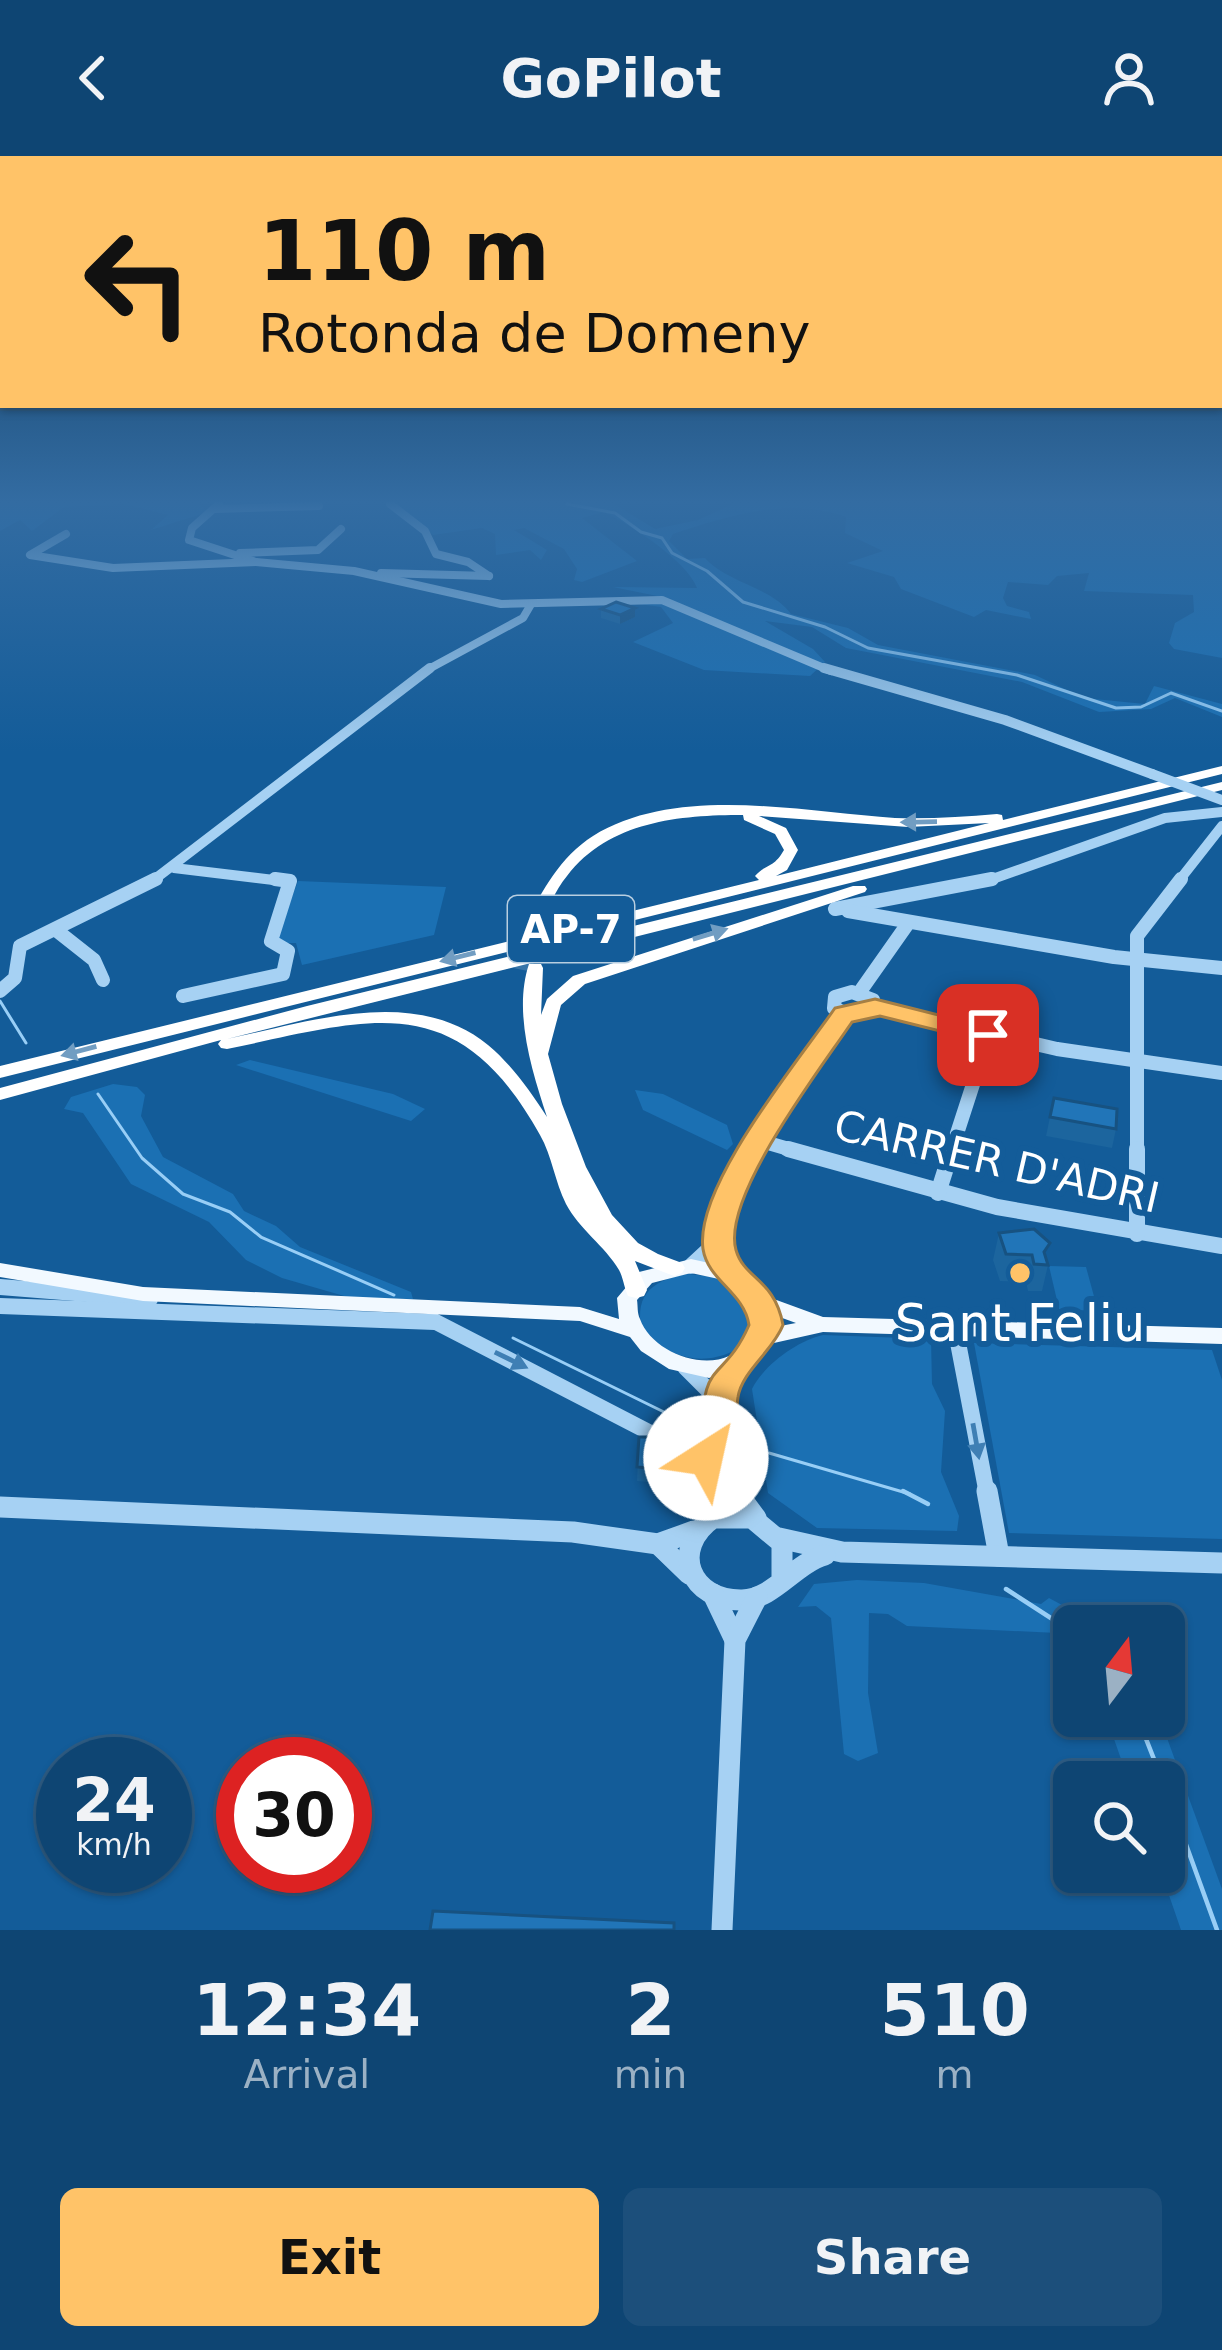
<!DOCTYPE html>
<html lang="en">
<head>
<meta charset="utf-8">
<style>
  body { margin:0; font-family:"DejaVu Sans",sans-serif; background:#1c4f7b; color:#f1f3f6; height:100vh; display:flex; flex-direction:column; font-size:45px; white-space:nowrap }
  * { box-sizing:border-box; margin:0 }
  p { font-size:39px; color:#9bb1c4 }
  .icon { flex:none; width:66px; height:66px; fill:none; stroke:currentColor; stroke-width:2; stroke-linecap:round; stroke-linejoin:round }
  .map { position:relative; height:1774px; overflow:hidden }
  .details { display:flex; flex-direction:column; background:#0e4573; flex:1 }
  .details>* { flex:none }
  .guide { position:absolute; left:0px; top:0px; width:1224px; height:252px; box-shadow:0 3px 9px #0004,0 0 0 3px #2e5d85; background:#ffc368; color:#111; overflow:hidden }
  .needle { width:78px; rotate:16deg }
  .tools { position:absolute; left:1053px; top:1449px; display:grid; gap:24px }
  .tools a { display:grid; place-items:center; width:132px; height:132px; border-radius:18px; background:#0e4573; box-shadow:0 3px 9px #0004,0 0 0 3px #2e5d85; font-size:60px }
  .speed { position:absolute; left:36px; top:1581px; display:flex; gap:24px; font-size:60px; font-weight:700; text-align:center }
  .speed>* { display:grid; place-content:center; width:156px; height:156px; border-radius:50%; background:#0e4573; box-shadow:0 3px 9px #0004,0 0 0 3px #2e5d85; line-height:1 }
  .speed small { font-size:30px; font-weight:400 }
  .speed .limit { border:18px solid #d22; background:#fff; color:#111 }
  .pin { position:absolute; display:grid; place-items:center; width:102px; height:102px; color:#fff; margin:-51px; border-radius:24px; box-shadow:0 6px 18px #0006 }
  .me { position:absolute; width:132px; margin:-66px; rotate:35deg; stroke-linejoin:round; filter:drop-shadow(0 0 9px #0008) }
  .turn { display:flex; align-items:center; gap:42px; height:252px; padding:0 60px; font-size:54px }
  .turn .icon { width:156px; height:156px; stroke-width:2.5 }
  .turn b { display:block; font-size:84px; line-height:102px }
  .eta { display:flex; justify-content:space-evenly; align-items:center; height:204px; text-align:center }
  .eta b { font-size:72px; font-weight:800; line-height:84px }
  .action { display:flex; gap:24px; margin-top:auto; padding:24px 60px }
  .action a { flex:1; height:138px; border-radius:18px; background:#ffc368; color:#111; font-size:48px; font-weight:800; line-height:138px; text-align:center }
  .action a+a { background:#1c4f7b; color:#f1f3f6 }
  header { display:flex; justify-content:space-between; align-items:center; height:156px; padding:0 60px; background:#0e4573; font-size:54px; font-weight:800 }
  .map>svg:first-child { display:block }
  .green { fill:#1b70b3 }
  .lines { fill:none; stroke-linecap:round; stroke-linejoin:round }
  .stream-far1 { stroke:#98cef6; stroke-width:3 }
  .stream { stroke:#98cef6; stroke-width:4.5 }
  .highway-tunnel { stroke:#3674a8; stroke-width:18; stroke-dasharray:18 9; stroke-linecap:butt }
  .minor-far4 { stroke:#a6d1f3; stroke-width:8 }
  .minor-far3 { stroke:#a6d1f3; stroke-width:10 }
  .minor-far2 { stroke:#a6d1f3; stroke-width:14 }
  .minor-far1 { stroke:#a6d1f3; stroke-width:16 }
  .minor { stroke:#a6d1f3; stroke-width:21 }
  .major { fill:#f2f9ff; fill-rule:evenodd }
  .highway { fill:#fff; fill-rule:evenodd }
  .minor-bridge { stroke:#a6d1f3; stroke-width:10 }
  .wall { fill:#1c659e }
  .shaded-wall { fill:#175281 }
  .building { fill:#2175b8; stroke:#175281; stroke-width:3 }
  .oneway { fill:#719dc2 }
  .oneway2 { fill:#3f7fb4 }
  .route { fill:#ffc368; stroke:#a67f44; stroke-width:3 }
  .poi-dot { fill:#ffc368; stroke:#135c99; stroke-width:4.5 }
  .labels { text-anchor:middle; stroke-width:12; stroke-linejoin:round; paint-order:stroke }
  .shield { fill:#135c99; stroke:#b8cee0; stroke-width:3 }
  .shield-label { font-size:39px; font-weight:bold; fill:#fff }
  .street-label { font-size:42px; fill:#fff; stroke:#135c99 }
  .near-poi-label { font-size:51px; fill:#fff; stroke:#135c99 }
</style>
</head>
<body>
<header><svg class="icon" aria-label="back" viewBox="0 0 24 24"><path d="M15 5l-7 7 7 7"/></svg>GoPilot<svg class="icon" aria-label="person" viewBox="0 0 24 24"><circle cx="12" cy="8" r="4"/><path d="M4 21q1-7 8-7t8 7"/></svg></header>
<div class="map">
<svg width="1222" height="1774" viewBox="0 0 1222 1774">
  <rect width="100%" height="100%" fill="#135c99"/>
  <g class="green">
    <polygon points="0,348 199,348 208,356 151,374 168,359 124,348 64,351 32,375 20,364 0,375"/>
    <path d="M 396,348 L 614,348 L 655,373 L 698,364 L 733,348 L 1222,348 L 1222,502 L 1174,493 L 1169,487 L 1175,467 L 1194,456 L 1193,439 L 1084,435 L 1089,417 L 1057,420 L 1048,429 L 1008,426 L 1003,442 L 1007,450 L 1029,456 L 1031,463 L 986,454 L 974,461 L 901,433 L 894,421 L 847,407 L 883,395 L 845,377 L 846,361 C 790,341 729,359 673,378 L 669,385 L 687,403 L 705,402 C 727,427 772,431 791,458 L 848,472 L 878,489 L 1035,519 L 1084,542 L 1145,548 L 1154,530 L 1222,548 L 1222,561 L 1175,542 L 1151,553 L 1099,556 L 1022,526 L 846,492 L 812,471 L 765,465 L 813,493 L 825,506 L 810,520 L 704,514 L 633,486 L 673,467 L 661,451 L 602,443 L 672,443 L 613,431 L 697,432 C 687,405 631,369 604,356 L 582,362 L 637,405 L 582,426 L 574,424 L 577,413 L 564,393 L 524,372 L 514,374 L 547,394 L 541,404 L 530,394 L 496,399 L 495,378 L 482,372 L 433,379 Z"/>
    <polygon points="298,725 446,731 434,779 302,809 296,787 282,787 277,781"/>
    <polygon points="250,904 393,938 425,953 411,965 236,909"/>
    <polygon points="113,928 137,931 145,939 141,960 163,1001 233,1038 244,1055 276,1070 300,1091 411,1136 413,1143 351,1142 282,1122 246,1104 209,1066 131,1028 83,957 64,953 71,941"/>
    <polygon points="635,934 663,938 727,969 733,988 727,994 643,954"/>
    <polygon points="1049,1110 1086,1111 1098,1155 1059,1153"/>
    <path d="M 687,1118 L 717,1121 L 747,1141 L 754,1170 L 734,1195 C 698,1211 674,1200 643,1180 C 633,1142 648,1125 687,1118 Z"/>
    <path d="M 823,1179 L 931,1183 L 932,1228 L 945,1255 L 941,1316 L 959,1360 L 957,1375 L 817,1372 L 768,1337 L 752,1233 C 764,1209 797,1185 823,1179 Z"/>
    <polygon points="974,1187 1212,1194 1222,1224 1222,1383 1009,1377"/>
    <polygon points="857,1424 924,1427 1041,1448 1049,1442 1101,1470 1074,1470 1074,1497 1057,1477 907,1470 888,1458 869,1457 868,1537 878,1597 858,1605 844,1598 831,1462 816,1450 798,1451 814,1428"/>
    <polygon points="1106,1560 1159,1560 1222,1733 1222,1774 1181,1774 1161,1716 1164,1626 1129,1626"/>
  </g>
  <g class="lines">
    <g class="stream-far1">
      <polyline points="567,348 615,357 641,376 662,382 672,397 707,415 743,446 825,471 868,492 1017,519 1116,552 1141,551 1171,537 1222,555"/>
      <polyline points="0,845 26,887"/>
      <polyline points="98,938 142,1002 183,1038 230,1056 261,1081 394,1139"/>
      <polyline points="513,1182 666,1257"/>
      <polyline points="769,1297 910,1338"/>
    </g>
    <g class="stream">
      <polyline points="903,1335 928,1348"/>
      <polyline points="1006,1433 1074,1477"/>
      <polyline points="1137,1560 1163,1626"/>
      <polyline points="1164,1628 1217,1774"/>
    </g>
    <polyline class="highway-tunnel" points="523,814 533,767"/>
    <g class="minor-far4">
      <polyline points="219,348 192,372 189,384 256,406 354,415 501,448 662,444 831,515"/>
      <polyline points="390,348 425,375 436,398 468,406 489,420"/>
      <polyline points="214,353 319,350"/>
      <polyline points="66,378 30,399 113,412 256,406"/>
      <polyline points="240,397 318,394 341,373"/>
      <polyline points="381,417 489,420"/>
      <polyline points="425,515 523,462 530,450"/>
    </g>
    <g class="minor-far3">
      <polyline points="824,512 1005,564 1152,618"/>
      <polyline points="174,712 290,726"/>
      <polyline points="151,726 430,512"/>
      <polyline points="984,726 1165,662 1222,656"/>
      <polyline points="1178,726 1222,670"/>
    </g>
    <g class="minor-far2">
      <polyline points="835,753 992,723"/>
      <polyline points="848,755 1114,801 1222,812"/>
      <polyline points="56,774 94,804 103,824"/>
      <polyline points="0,835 15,822 20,790 156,723"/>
      <polygon points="852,836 873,844 873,855 851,860 834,852 835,841"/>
      <polyline points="859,837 909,766"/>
      <polyline points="183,840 283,818 288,795 271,785 290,725 275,723"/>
      <polyline points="875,851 1057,893 1222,917"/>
      <polyline points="758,984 799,996"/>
      <polyline points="750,996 844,858"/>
      <polyline points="951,996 989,879"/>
      <polyline points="1137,996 1137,780 1181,723"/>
    </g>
    <g class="minor-far1">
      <polyline points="788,993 997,1051 1222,1090"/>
      <polyline points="1137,993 1137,1078"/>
      <polyline points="938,1037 952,993"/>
      <polyline points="691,1110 718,1085"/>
      <path d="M 734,1119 C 713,1073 729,1036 752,993"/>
      <polyline points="0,1131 150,1143"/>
      <polyline points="0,1150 435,1166"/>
      <polyline points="432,1164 726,1316"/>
      <polyline points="955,1171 987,1338"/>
      <polyline points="685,1211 719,1245"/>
      <path d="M 738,1338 C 713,1294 716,1246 739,1202"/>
    </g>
    <g class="minor">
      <polyline points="736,1335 756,1362"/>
      <polyline points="987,1335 999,1400"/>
      <polyline points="0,1351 573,1376 658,1388 694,1375"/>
      <polyline points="779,1382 842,1396 1222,1407"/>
      <polyline points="658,1388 689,1418"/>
      <path d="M 782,1420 L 782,1387 L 752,1362 L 713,1362 C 669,1393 690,1445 742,1444 C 774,1443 794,1408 825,1399"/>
      <polyline points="713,1438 735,1484"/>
      <polyline points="722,1774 735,1484 757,1441"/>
    </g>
    <path class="major" d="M 691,1103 L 741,1114 L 771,1142 L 823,1161 L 1222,1172 L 1222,1188 L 823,1176 L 765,1189 L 748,1210 L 709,1222 L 669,1213 L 641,1195 L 630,1181 L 580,1165 L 143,1145 L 0,1121 L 0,1107 L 143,1131 L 580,1151 L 619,1163 L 617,1142 L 639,1116 ZM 691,1117 L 728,1125 L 752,1147 L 755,1173 C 747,1182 739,1195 729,1200 C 699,1214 651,1194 640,1163 C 637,1157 638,1150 637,1144 L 652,1127 ZM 774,1159 L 796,1167 L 775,1171 Z"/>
    <g class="highway">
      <path d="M 1222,610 L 1222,618 L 0,922 L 0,910 L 759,724 L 755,720 C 767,707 773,713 784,694 L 775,678 L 744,664 L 743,659 C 680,659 609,665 567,720 C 555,734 548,754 539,770 L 527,770 L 525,767 C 543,734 560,701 593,680 C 677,628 802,656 895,662 C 929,663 963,661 997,658 L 1002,659 L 1003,664 ZM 759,660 L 908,671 L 989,667 L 776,720 L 787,714 L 798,694 L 786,672 Z"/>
      <path d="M 1222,626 L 1222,634 L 227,883 C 309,866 415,829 488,889 C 512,909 530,935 547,961 C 532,915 513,856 529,808 L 541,808 L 543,812 L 541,859 L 547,843 L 573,820 L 853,730 L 865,730 L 867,733 L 865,736 L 585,828 L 561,849 L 548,898 L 562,948 L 586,1011 L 612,1059 L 638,1087 L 658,1098 L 682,1107 L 685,1112 L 682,1117 L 674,1120 L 635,1105 L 647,1134 L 644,1140 L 636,1142 L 628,1140 C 624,1131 623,1121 619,1114 C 605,1090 579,1073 566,1048 C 555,1026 552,1000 540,979 C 456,828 369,864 227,893 L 221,892 L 218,888 L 221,884 L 0,944 L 0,932 L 307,850 Z"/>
    </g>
    <polyline class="minor-bridge" points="1152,618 1222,644"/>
  </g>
  <g class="wall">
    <polygon points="635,452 635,461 620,468 601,462 601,453"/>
    <polygon points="1054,942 1116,973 1112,992 1046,980"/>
    <polygon points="999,1077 1046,1103 1048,1109 1042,1135 1028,1135 1026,1126 1000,1125 993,1104"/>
    <polygon points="639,1281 650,1281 649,1326 637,1325"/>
  </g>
  <polygon class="shaded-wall" points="635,452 635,461 620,468 620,459"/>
  <g class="building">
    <polygon points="616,446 635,452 620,459 601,453"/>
    <polygon points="1054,942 1117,953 1116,973 1050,961"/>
    <polygon points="1034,1073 1050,1087 1044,1096 1048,1109 1034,1108 1032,1099 1006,1098 999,1077"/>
    <polygon points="639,1281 650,1281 649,1312 637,1311"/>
    <polygon points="433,1755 674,1767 674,1774 430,1774"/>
  </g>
  <defs><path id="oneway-solid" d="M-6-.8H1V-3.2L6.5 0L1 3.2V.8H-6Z" transform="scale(3)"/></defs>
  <g class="oneway">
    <use href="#oneway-solid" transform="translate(919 666) rotate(179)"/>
    <use href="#oneway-solid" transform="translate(710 778) rotate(-17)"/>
    <use href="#oneway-solid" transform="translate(458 801) rotate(166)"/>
    <use href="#oneway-solid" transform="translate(79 895) rotate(165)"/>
  </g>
  <g class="oneway2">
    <use href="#oneway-solid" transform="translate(511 1204) rotate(26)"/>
    <use href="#oneway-solid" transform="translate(976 1285) rotate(80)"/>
  </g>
  <linearGradient id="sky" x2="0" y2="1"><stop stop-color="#0a3354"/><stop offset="0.58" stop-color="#336ca2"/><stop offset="1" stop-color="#336ca2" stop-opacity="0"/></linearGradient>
  <rect width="1222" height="596" fill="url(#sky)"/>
  <path class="route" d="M 875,843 L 998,874 L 1002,879 L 988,887 L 880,860 L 852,866 C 822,911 721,1041 736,1094 C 744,1123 775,1123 783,1169 C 773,1195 742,1215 738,1241 C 733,1269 752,1301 739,1326 L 726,1331 L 693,1313 L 688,1302 L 693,1291 L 705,1288 C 697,1201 723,1229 749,1169 C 744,1136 708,1125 703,1093 C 694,1030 799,904 835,852 Z"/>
  <circle class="poi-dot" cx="1020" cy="1117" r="12"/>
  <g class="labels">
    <rect class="shield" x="508" y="740" width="126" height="66" rx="9"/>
    <g class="shield-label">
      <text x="571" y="787">AP-7</text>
    </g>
    <g class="street-label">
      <text transform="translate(997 1005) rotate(13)" y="15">CARRER D'ADRI</text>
    </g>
    <g class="near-poi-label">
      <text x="1020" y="1185">Sant Feliu</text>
    </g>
  </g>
</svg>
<div class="tools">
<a><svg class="needle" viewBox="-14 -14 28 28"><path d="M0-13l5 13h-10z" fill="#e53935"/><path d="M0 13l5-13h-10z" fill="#9bb1c4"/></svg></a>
<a><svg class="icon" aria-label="search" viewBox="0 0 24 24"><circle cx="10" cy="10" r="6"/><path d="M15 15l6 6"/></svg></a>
</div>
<div class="speed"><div>24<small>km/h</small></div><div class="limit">30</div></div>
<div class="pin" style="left:988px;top:879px;background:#d93025"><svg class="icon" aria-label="arrive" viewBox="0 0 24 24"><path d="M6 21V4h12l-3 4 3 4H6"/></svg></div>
<svg class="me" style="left:706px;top:1302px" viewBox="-20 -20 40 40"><circle r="19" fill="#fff"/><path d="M0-13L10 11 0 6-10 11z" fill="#ffc368"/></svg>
<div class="guide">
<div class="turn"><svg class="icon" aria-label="left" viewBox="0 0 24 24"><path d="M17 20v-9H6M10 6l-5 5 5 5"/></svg><div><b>110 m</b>Rotonda de Domeny</div></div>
</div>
</div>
<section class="details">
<div class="eta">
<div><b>12:34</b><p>Arrival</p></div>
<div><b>2</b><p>min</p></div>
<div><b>510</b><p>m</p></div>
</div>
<div class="action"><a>Exit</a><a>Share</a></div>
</section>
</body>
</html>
